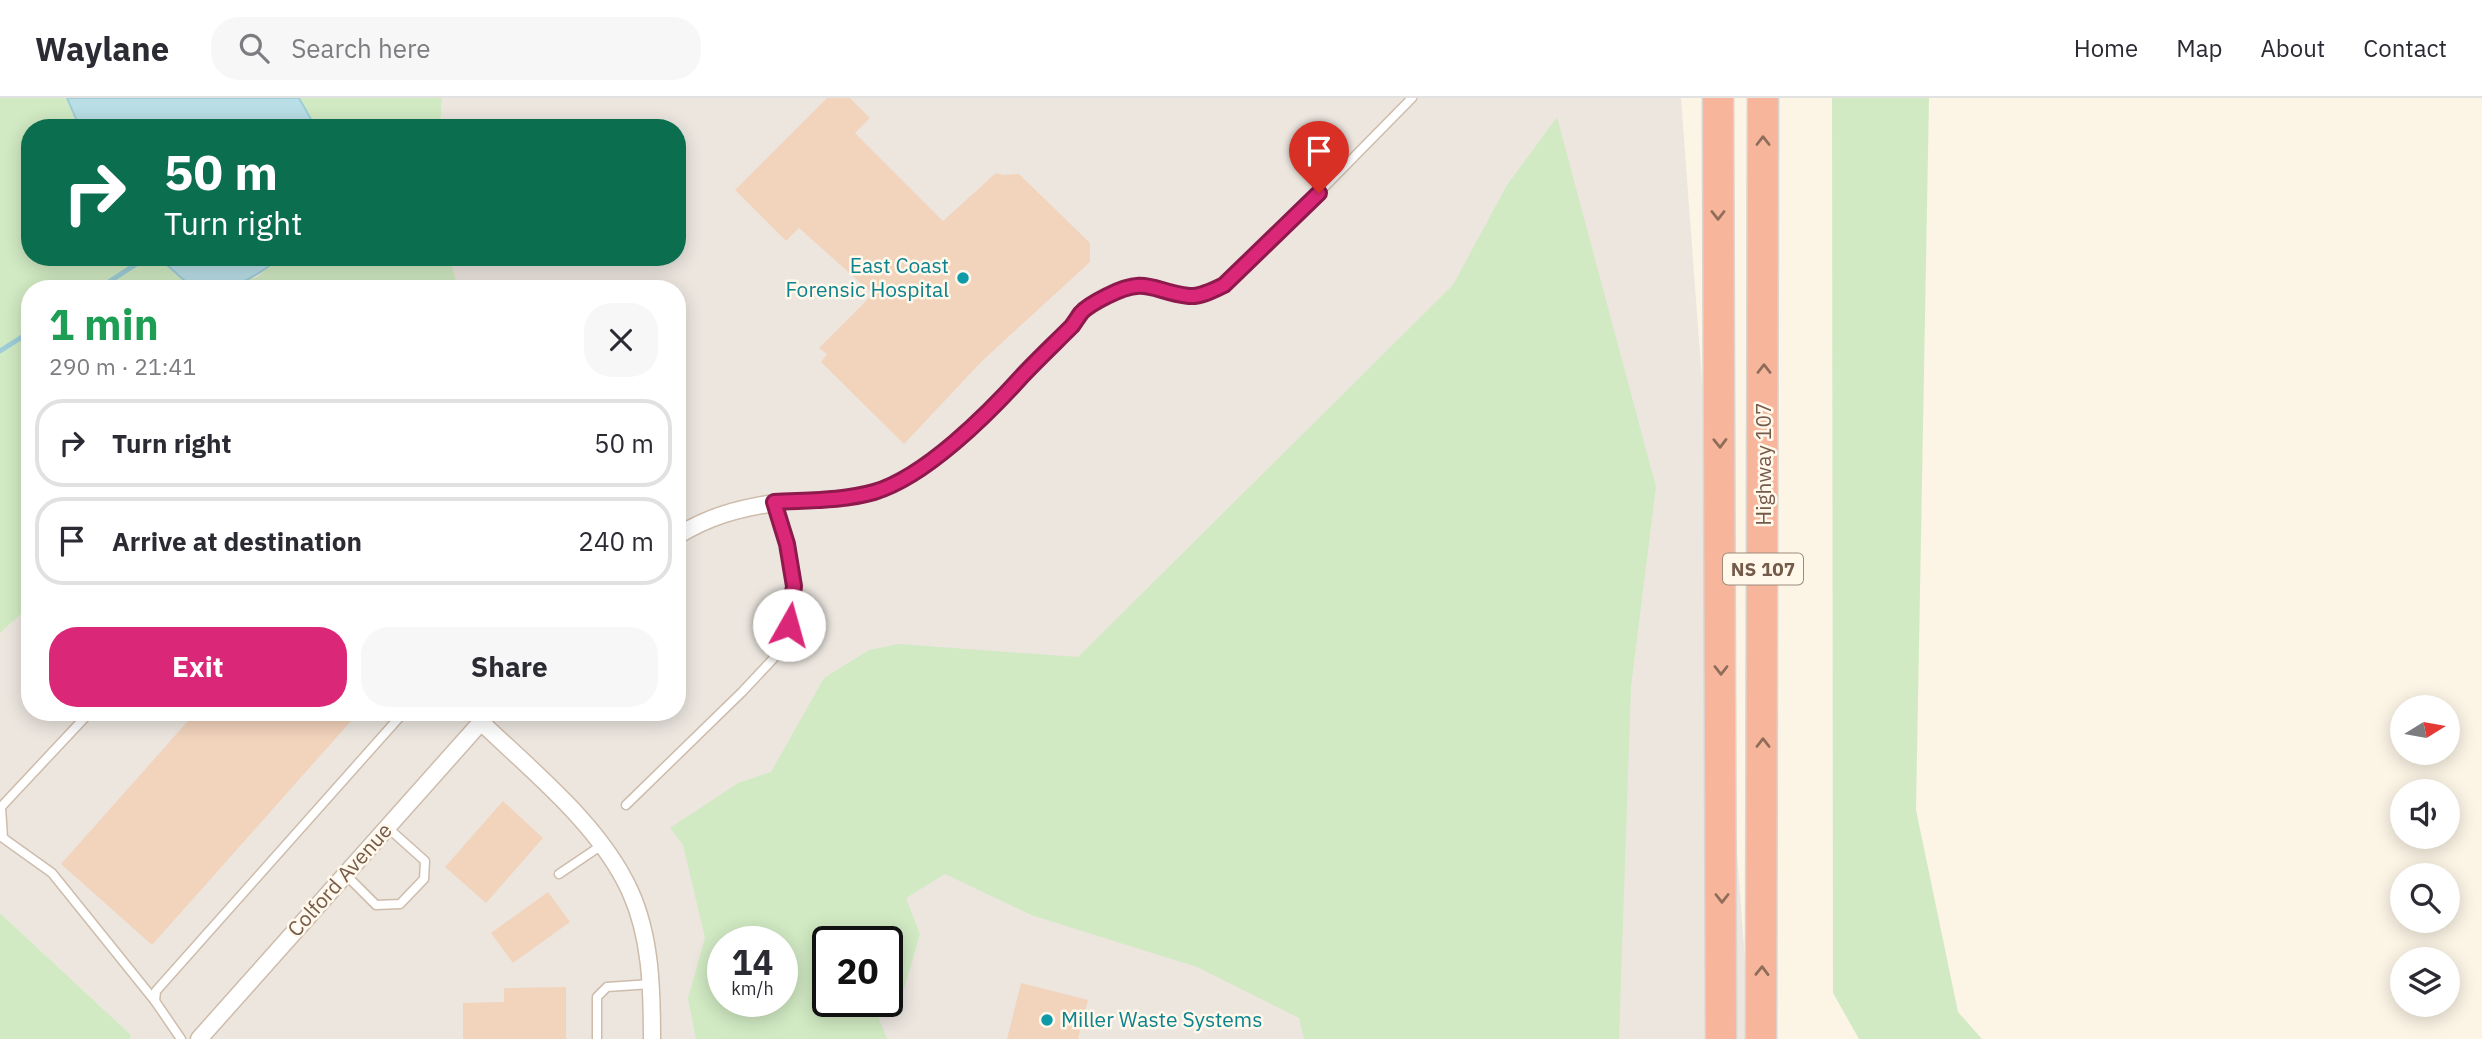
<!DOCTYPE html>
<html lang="en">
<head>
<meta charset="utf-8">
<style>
  body { margin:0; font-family:"IBM Plex Sans",sans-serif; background:#f7f7f7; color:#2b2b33; height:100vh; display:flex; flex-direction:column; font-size:26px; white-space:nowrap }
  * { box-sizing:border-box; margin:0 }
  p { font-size:23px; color:#7c7c81 }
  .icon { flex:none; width:38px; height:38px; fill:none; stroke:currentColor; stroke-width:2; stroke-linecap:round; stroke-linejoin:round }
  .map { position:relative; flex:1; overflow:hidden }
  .drawer { position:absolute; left:21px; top:182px; width:665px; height:441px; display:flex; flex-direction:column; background:#fff; border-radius:28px; box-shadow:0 4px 18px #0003 }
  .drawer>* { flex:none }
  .banner { position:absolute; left:21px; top:21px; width:665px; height:147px; border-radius:28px; box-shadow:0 4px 18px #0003; background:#0b6e4f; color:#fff; overflow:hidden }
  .needle { width:46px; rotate:79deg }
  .buttons { position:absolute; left:2390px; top:597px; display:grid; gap:14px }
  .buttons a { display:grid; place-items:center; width:70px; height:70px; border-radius:50%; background:#fff; box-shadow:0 4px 18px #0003; font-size:35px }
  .speed { position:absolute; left:707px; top:828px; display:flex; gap:14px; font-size:35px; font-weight:700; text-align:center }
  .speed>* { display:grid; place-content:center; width:91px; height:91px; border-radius:50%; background:#fff; box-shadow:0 4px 18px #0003; line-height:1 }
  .speed small { font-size:18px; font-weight:400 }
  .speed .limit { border:4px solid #111; border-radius:10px; background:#fff; color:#111 }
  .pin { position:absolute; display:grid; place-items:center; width:60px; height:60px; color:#fff; margin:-72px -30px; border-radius:50% 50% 50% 0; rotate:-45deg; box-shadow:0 0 7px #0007 }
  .pin .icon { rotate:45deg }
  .me { position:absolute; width:77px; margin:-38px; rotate:7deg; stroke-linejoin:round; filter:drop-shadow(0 0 5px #0008) }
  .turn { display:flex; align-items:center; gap:24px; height:147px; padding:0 28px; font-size:32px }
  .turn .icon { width:91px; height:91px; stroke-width:2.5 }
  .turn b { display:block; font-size:49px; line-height:60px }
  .round { display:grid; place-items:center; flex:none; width:74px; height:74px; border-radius:28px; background:#f7f7f7 }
  .overview { display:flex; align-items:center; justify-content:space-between; height:119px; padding:0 28px }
  h1 { font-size:42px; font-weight:700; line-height:52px; color:#1e9e55 }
  .button { display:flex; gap:14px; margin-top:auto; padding:14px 28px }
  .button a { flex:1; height:80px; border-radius:28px; background:#db2777; color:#fff; font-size:28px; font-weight:700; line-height:80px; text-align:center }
  .button a+a { background:#f7f7f7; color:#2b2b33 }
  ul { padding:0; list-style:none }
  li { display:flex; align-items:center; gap:21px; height:88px; margin:0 14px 10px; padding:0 14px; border:4px solid #e1e1e2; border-radius:28px }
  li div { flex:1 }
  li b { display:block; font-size:26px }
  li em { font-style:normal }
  header { display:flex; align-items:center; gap:42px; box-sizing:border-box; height:98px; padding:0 35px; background:#fff; border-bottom:2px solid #e1e1e2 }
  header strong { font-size:33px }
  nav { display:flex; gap:38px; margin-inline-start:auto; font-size:24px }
  .search { width:490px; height:63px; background:#f7f7f7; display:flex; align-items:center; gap:18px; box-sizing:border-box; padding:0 24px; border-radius:28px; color:#7c7c81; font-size:26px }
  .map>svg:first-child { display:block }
  .industrial { fill:#ece6df; fill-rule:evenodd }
  .green { fill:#d1eac3; fill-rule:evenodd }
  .water { fill:#b9dee6; stroke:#9fcdd8; stroke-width:2 }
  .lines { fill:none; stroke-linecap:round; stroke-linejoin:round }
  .stream { stroke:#9fcdd8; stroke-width:5 }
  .building { fill:#f2d3bc }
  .service-casing { stroke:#cebcab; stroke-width:11 }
  .minor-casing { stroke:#cebcab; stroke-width:19 }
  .motorway-casing { stroke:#dbd4d0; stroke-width:33 }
  .service { stroke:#fff; stroke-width:8 }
  .minor { stroke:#fff; stroke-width:16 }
  .motorway { stroke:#f7b69b; stroke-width:30 }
  .oneway { stroke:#8f6d5a }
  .route-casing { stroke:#8e194d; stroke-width:18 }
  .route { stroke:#db2777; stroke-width:12 }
  .culture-dot { fill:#0f9aa8; stroke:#fff8eb; stroke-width:2.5 }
  .labels { text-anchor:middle; stroke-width:5; stroke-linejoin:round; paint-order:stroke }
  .shield { fill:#fff8eb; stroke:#9e8a7a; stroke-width:2 }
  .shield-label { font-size:19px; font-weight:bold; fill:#755b4a }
  .culture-label { font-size:21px; fill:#0d838f; stroke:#fff8eb; text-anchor:end }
  .street-label { font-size:21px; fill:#755b4a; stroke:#fff8eb }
</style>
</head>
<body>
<header>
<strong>Waylane</strong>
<div class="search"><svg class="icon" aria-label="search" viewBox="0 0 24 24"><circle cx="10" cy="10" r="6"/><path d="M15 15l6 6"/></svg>Search here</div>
<nav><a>Home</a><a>Map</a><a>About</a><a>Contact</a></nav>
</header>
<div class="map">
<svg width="2482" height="941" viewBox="0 0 2482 941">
  <rect width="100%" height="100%" fill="#fcf4e5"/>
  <path class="industrial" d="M 442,0 L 1681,0 L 1748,903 L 1746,941 L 130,941 L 131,937 L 0,815 L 0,535 L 30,508 L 30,614 L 677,614 L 677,191 L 458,191 L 450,159 L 677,159 L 677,30 L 440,30 ZM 723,844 L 782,844 L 782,903 L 723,903 ZM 828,844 L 887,844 L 887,903 L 828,903 Z"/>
  <g class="green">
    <polygon points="0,0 67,0 80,30 30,30 30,159 158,159 194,191 30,191 30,508 0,535"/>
    <polygon points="299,0 442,0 440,30 316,30"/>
    <polygon points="1832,0 1929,0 1916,712 1958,914 1982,941 1859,941 1833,895"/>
    <path d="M 1557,19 L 1656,389 L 1631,589 L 1619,941 L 1304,941 L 1299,920 L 1197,869 L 1031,817 L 945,776 L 906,800 L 920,836 L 899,908 L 878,918 L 887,941 L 696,941 L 688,900 L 705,840 L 683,747 L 670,730 L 738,685 L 771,674 L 824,580 L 869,552 L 899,546 L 1078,559 L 1453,187 L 1507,87 ZM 723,844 L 782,844 L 782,903 L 723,903 ZM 828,844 L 887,844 L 887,903 L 828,903 Z"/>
    <polygon points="280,159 450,159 458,191 217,191 257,179"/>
    <polygon points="0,815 131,937 130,941 0,941"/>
  </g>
  <g class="water">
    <polygon points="67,0 299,0 316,30 80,30"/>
    <path d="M 158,159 L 280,159 C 251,184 233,191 194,191 Z"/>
  </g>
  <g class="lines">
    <g class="stream">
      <polyline points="98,191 147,159"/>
      <polyline points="0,253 30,234"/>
    </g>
  </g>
  <g class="building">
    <polygon points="827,0 850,0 870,20 855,35 943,123 996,75 1003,77 1019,76 1090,145 1090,164 982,263 904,346 821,264 827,256 819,250 873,196 799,130 786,143 735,92"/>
    <polygon points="196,614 359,614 152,847 61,766"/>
    <polygon points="503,703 543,740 486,805 445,769"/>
    <polygon points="548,794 570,824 513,865 491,835"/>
    <polygon points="1021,885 1088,902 1078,941 1007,941"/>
    <polygon points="566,889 566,941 463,941 463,905 504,904 504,890"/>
  </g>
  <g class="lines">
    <defs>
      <g id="service">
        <polyline points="90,614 1,709 3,740 52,775 155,903"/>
        <polyline points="626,707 742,594 773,561 789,527 794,487 787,446 774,405 840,400 874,394 908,381 967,332 1015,286 1049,248 1074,226 1082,213 1108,198 1134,187 1151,187 1191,198 1209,194 1224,187 1281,133 1412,0"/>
        <polyline points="345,776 376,807 400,806 424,781 425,763 387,729"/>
        <polyline points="559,776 602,747"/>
        <polyline points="181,941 155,903 156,893 404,614"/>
        <polyline points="597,941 597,899 607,889 651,886"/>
      </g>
      <g id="minor">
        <path d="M 677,438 C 710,418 737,411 774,405"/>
        <path d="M 481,624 C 532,673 600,727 630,793 C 651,839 652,892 652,941"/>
        <polyline points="199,941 490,614"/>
      </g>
      <g id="motorway">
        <polyline points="1718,0 1721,941"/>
        <polyline points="1761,941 1763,0"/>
      </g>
    </defs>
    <use href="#service" class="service-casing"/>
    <use href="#minor" class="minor-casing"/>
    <use href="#motorway" class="motorway-casing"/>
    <use href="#service" class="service"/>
    <use href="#minor" class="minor"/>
    <use href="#motorway" class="motorway"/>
  </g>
  <defs><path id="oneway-chevron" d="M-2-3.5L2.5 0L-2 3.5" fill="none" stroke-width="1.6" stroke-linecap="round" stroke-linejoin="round" transform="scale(1.75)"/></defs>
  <g class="oneway">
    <use href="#oneway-chevron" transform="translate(1763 43) rotate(-90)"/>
    <use href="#oneway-chevron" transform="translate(1718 117) rotate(90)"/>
    <use href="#oneway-chevron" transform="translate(1764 271) rotate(-90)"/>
    <use href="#oneway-chevron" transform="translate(1720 345) rotate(89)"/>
    <use href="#oneway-chevron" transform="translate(1721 572) rotate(90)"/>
    <use href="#oneway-chevron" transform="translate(1763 645) rotate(-90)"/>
    <use href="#oneway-chevron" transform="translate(1722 800) rotate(90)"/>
    <use href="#oneway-chevron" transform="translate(1762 873) rotate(-89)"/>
  </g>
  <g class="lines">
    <defs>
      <path id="route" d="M 789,527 L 794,488 L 787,446 L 774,404 C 807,402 842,403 874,394 C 925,379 988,316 1023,277 C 1039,260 1055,245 1072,228 C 1075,224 1078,219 1081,215 C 1087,208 1099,202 1107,198 C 1148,177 1152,194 1189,198 C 1200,199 1214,192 1224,187 L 1319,95"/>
    </defs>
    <use href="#route" class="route-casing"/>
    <use href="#route" class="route"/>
  </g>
  <g class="culture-dot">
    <circle cx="963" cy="180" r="7"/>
    <circle cx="1047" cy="922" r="7"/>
  </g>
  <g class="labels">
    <rect class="shield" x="1723" y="455.5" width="80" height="31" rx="5"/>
    <g class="shield-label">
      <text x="1763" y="478">NS 107</text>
    </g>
    <g class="culture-label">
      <text x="949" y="175">East Coast<tspan x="949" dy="24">Forensic Hospital</tspan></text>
      <text x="1061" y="929" text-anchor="start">Miller Waste Systems</text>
    </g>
    <g class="street-label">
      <text transform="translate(1764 366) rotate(-90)" y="7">Highway 107</text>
      <text transform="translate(340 782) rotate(-48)" y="7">Colford Avenue</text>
    </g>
  </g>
</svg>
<div class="buttons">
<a><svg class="needle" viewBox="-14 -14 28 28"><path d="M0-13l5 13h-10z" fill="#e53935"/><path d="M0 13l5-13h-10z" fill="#7c7c81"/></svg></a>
<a><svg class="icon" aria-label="sound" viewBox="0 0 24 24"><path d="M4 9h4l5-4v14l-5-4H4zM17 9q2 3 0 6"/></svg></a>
<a><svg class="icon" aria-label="search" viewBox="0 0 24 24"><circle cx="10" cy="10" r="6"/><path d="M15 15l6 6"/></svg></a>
<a><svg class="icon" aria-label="layers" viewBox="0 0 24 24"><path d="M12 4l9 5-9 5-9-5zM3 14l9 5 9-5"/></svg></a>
</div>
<div class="speed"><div>14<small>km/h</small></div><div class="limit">20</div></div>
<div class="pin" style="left:1319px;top:95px;background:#d93025"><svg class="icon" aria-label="arrive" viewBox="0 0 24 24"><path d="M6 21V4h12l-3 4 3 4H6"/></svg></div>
<svg class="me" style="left:789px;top:527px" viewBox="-20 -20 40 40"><circle r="19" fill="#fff"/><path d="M0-13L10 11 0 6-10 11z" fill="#db2777"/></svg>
<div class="banner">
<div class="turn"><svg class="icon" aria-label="right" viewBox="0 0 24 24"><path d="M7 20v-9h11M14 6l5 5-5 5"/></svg><div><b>50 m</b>Turn right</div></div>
</div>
<section class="drawer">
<div class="overview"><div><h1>1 min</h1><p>290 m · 21:41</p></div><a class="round"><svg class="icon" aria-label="close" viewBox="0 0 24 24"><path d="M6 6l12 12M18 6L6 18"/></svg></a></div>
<ul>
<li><svg class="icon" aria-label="right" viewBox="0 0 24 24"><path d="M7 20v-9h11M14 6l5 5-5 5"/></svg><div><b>Turn right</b></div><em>50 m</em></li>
<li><svg class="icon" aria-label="arrive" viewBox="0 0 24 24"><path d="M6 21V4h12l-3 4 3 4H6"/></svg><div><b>Arrive at destination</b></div><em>240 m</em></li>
</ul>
<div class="button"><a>Exit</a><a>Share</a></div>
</section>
</div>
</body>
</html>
